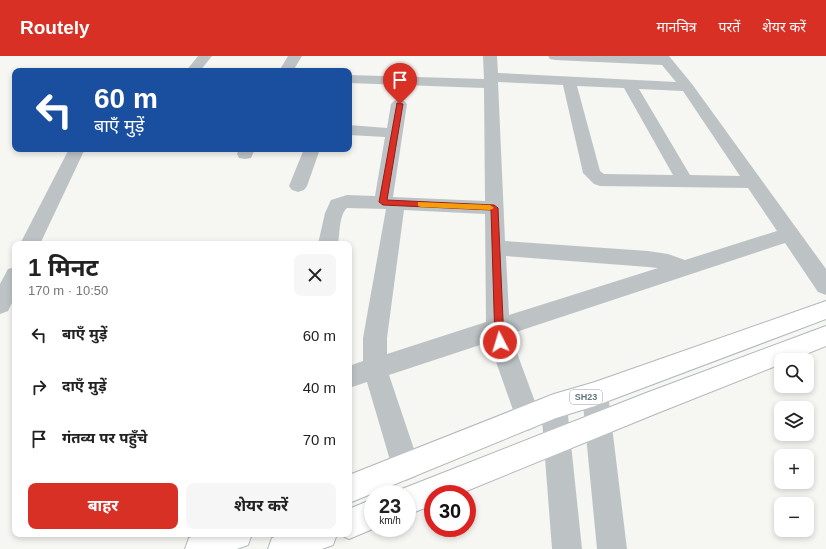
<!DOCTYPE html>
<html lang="hi">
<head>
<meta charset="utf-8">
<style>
  body { margin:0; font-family:Arial,"Noto Sans Devanagari",sans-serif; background:#f6f6f6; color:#222; height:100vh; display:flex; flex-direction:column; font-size:15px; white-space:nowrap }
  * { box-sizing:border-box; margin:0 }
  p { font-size:13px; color:#767676 }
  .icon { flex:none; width:22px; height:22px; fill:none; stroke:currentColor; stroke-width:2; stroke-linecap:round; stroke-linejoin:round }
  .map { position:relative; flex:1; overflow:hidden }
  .drawer { position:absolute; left:12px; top:185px; width:340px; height:296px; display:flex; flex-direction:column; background:#fff; border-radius:8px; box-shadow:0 2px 6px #0003 }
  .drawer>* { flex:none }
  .guide { position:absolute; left:12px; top:12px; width:340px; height:84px; border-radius:8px; box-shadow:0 2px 6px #0003; background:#1a4fa0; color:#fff; overflow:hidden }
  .fabs { position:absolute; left:774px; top:297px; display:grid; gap:8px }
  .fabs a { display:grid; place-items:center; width:40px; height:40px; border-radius:8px; background:#fff; box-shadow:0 2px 6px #0003; font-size:20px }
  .speed { position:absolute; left:364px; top:429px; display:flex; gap:8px; font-size:20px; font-weight:700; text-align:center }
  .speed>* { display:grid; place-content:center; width:52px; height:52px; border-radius:50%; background:#fff; box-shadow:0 2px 6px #0003; line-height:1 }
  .speed small { font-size:10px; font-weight:400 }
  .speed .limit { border:6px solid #d22; background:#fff; color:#111 }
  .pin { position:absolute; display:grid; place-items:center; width:34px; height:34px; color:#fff; margin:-41px -17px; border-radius:50% 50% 50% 0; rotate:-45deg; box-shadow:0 0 4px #0007 }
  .pin .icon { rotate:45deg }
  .me { position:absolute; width:44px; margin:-22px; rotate:355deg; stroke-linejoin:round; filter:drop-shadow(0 0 3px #0008) }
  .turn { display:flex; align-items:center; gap:14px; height:84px; padding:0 16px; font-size:18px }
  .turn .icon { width:52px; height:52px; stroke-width:2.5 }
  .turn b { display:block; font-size:28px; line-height:34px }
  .round { display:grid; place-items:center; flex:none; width:42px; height:42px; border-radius:8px; background:#f6f6f6 }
  .overview { display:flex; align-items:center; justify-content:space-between; height:68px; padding:0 16px }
  h1 { font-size:24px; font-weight:700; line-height:30px }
  .button { display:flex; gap:8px; margin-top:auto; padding:8px 16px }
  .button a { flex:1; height:46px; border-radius:8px; background:#d93025; color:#fff; font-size:16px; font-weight:700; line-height:46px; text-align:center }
  .button a+a { background:#f6f6f6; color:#222 }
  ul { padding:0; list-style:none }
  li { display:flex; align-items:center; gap:12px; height:52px; padding:0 16px }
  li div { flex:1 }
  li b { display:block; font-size:15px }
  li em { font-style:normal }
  header { display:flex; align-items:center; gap:24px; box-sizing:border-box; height:56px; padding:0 20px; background:#d93025; color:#fff }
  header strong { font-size:19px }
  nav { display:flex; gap:22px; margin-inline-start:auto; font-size:14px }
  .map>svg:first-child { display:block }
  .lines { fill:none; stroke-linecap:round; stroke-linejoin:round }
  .major-casing { stroke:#b1b7ba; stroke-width:2 }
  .minor { fill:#bdc3c5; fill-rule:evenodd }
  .major { fill:#fff; fill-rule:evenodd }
  .route { fill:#d93025; stroke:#8d1f18 }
  .slow { fill:#f59e0b }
  .labels { text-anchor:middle; stroke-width:4; stroke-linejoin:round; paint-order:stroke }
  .shield { fill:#fff; stroke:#929ea4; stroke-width:1 }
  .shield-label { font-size:9px; font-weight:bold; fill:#63757d }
</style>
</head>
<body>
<header>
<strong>Routely</strong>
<nav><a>मानचित्र</a><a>परतें</a><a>शेयर करें</a></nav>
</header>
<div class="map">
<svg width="826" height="493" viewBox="0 0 826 493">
  <rect width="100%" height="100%" fill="#f6f6f3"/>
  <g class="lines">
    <defs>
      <g id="major">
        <polygon points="826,245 826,263 595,350 556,362 349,447 349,419 554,338 595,326"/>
        <polygon points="826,270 826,290 791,304 781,304 781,308 655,358 459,438 433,438 433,449 407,459 407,438 395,438 397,435 407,431 646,337"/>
        <polygon points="373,443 373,472 375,472 349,483 339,478 349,478 349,453"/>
        <polygon points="199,478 252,478 248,489 237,493 185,493 189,482"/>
        <polygon points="282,478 337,478 333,489 322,493 268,493 272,482"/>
      </g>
    </defs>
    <use href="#major" class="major-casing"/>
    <g class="minor">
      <polygon points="198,0 212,0 200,15 186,15"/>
      <polygon points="288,0 302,0 293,15 279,15"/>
      <path d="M 483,0 L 497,0 L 498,17 L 676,26 L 662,9 L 555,4 L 550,3 L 548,0 L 669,0 L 692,28 L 826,213 L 826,239 L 818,236 L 785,187 L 510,278 L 541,362 L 537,371 L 528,375 L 519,371 L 489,286 L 389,319 L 420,411 L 416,421 L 406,425 L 396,421 L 392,411 L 367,326 L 349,332 L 349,310 L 363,305 L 363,282 L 386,153 L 347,152 C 339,159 340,177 338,188 L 318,188 L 325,157 L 331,144 L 347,139 L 375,140 L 385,81 L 349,79 L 349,69 L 387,72 L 391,48 L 394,45 L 399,43 L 404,45 L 407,48 L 393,141 L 485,145 L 484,32 L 349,27 L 349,19 L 484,23 ZM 498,26 L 563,29 L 583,117 L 594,128 L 600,130 L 748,132 L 777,175 L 685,204 L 668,198 L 648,195 L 505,185 ZM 577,30 L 624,32 L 673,119 L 604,118 L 600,115 ZM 639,33 L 683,35 L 740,120 L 690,119 ZM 404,154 L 485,158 L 486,266 L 387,298 L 387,282 ZM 506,200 L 648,211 L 658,212 L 509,259 Z"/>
      <polygon points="69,93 83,93 84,95 40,188 20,188"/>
      <polygon points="239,93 255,93 251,102 245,103 239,102 237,98"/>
      <polygon points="304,93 320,93 307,130 304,134 298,136 292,134 289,130"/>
      <polygon points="15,211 15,241 8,255 0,258 0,228 8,213"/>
      <polygon points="595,326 604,330 608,338 627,493 597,493 582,338 586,330"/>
      <polygon points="554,338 563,341 567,350 582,493 552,493 541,350 545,341"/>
    </g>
    <use href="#major" class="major"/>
  </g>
  <polygon class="route" points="397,47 403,48 387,144 494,149 498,152 504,286 503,288 500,290 496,288 495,286 491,154 383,149 379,146"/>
  <polygon class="slow" points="418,146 490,149 494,152 490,154 421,151 418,150"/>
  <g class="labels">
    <rect class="shield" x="570" y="334" width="32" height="14" rx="3"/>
    <g class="shield-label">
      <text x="586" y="344">SH23</text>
    </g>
  </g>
</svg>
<div class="fabs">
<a><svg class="icon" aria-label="search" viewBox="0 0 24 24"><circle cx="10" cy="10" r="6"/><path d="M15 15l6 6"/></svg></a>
<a><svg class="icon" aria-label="layers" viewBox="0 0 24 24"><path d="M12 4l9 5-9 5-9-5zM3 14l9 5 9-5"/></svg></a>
<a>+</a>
<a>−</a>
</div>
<div class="speed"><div>23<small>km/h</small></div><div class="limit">30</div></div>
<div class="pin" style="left:400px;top:48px;background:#d93025"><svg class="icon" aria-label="arrive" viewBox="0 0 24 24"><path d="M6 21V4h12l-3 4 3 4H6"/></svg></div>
<svg class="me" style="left:500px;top:286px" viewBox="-20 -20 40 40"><circle r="17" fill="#d93025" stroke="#fff" stroke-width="3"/><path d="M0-11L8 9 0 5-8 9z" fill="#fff"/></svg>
<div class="guide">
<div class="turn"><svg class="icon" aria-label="left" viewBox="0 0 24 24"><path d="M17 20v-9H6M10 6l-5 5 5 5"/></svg><div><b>60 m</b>बाएँ मुड़ें</div></div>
</div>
<section class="drawer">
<div class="overview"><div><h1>1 मिनट</h1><p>170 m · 10:50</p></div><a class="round"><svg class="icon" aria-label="close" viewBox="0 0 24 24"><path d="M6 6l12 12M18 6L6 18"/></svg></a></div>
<ul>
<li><svg class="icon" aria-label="left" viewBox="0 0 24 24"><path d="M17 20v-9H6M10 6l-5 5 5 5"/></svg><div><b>बाएँ मुड़ें</b></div><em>60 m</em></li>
<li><svg class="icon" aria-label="right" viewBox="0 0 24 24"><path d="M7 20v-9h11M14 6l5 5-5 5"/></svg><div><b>दाएँ मुड़ें</b></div><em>40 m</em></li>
<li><svg class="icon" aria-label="arrive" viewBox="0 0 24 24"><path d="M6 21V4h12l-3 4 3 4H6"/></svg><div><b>गंतव्य पर पहुँचे</b></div><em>70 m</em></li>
</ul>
<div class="button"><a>बाहर</a><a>शेयर करें</a></div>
</section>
</div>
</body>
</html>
